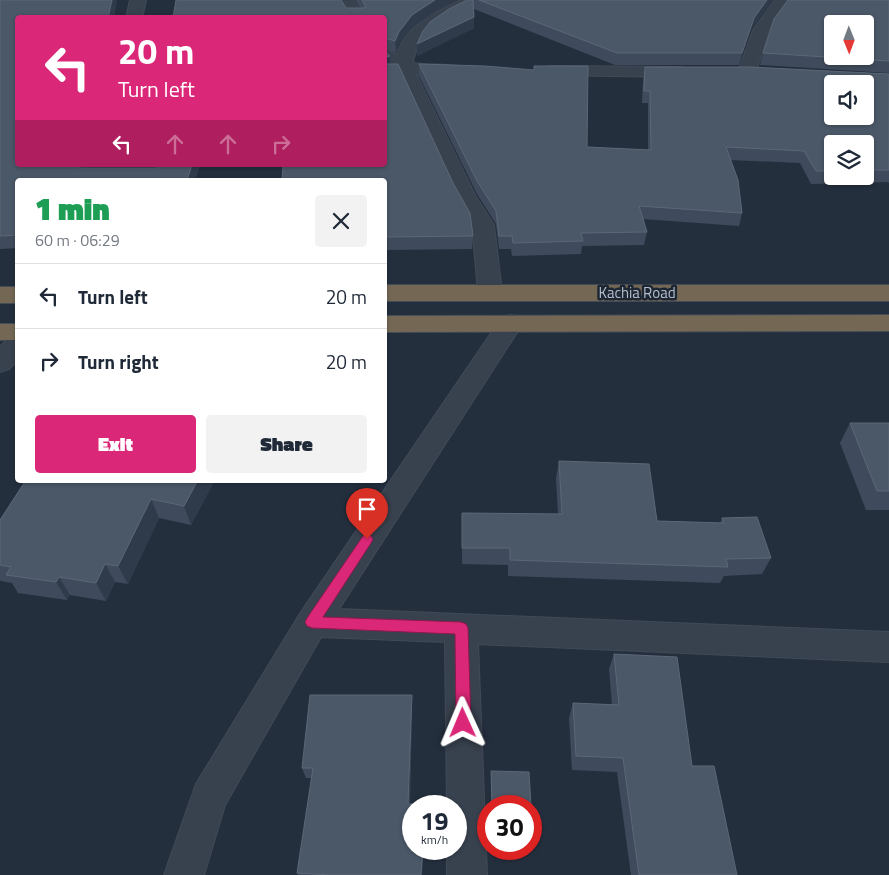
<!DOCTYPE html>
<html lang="en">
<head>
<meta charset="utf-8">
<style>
  body { margin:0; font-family:"Titillium Web",sans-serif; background:#f2f2f3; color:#1f2937; height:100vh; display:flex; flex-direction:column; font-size:19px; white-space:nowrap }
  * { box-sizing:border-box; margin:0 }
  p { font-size:16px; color:#747a83 }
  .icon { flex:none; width:28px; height:28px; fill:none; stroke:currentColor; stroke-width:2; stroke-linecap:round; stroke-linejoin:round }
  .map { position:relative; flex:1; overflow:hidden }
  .panel { position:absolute; left:15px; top:178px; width:372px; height:305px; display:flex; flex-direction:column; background:#fff; border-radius:5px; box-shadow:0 1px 4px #0004 }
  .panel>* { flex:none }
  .top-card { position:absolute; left:15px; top:15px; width:372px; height:152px; border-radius:5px; box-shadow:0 1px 4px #0004; background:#db2777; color:#fff; overflow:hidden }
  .needle { width:32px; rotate:179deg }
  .tools { position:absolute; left:824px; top:15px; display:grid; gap:10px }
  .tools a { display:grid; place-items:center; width:50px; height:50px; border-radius:5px; background:#fff; box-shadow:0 1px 4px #0004; font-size:25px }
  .speed { position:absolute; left:402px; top:795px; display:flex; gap:10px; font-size:25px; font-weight:700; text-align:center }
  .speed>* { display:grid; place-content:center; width:65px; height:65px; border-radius:50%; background:#fff; box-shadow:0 1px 4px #0004; line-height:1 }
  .speed small { font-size:12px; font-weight:400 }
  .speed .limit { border:8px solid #d22; background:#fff; color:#111 }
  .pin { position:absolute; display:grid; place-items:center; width:42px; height:42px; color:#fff; margin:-51px -21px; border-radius:50% 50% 50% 0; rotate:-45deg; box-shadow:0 0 5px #0007 }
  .pin .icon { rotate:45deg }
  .me { position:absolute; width:55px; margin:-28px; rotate:359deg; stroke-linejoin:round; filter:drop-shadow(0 0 4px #0008) }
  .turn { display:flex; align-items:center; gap:18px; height:105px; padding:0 20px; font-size:22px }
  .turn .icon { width:65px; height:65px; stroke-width:2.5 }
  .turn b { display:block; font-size:35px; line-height:42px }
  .lanes { display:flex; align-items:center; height:48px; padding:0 20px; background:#0003; justify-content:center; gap:25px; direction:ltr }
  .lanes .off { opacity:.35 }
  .round { display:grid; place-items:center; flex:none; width:52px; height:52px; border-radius:5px; background:#f2f2f3 }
  .head { display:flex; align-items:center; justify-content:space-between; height:85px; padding:0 20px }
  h1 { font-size:30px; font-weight:800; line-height:38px; color:#1e9e55 }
  .cta { display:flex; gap:10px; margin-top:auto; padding:10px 20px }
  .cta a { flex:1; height:58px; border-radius:5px; background:#db2777; color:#fff; font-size:20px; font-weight:800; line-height:58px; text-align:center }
  .cta a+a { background:#f2f2f3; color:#1f2937 }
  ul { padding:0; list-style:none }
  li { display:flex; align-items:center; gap:15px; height:65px; padding:0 20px; border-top:1px solid #e0e1e3 }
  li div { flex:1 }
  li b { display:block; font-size:19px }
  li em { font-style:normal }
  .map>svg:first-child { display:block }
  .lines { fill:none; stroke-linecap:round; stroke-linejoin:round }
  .minor-casing { stroke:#414a57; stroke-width:2 }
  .highway-casing { stroke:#434c59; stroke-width:2 }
  .minor { fill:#38414e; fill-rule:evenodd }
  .highway { fill:#746855; fill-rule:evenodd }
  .wall { fill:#3f4b5c; fill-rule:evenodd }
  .shaded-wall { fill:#2f3b4b }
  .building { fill:#4b5868; stroke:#5c6777; fill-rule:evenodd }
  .route { fill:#db2777; stroke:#8e194d }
  .labels { text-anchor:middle; stroke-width:5; stroke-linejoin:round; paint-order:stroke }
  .street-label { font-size:15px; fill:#b4bcc9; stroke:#1d2633 }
</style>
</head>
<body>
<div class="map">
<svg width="889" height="875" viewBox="0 0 889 875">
  <rect width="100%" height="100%" fill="#242f3e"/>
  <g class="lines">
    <defs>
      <g id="minor">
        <polygon points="130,0 146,0 142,18 126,18"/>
        <polygon points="337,0 353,0 365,18 349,18"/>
        <path d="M 461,0 L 482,0 L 480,3 C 453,15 417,30 413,63 C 429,66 446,63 461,67 L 464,71 L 461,75 C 447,78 431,76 416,74 L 475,195 L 494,225 L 502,292 L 498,297 L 490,300 L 482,297 L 478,292 L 472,225 L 455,195 L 397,69 L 385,62 L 385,50 L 397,55 C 404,27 437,11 461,0 Z"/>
        <polygon points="775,0 791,0 769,30 756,72 753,76 747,77 741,76 738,72 753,30"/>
        <polygon points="551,66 680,67 686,68 689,72 686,76 680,77 545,75 542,71 545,67"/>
        <polygon points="511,315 520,317 523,323 339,609 889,632 889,662 478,644 487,875 447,875 447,849 456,849 456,806 447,806 445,642 321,637 225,805 204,875 164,875 196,784 301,612 502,317"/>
        <polygon points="18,335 18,360 9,369 0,372 0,347 9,337"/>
      </g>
      <g id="highway">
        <rect x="385" y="285" width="504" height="16"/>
        <rect x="0" y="287" width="18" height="16"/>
        <polygon points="889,315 889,331 385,332 385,316"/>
        <rect x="0" y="324" width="18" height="16"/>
      </g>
    </defs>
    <use href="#minor" class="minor-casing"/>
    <use href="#highway" class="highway-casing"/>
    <use href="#minor" class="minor"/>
    <use href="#highway" class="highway"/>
  </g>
  <g class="wall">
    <polygon points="0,0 18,165 85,165 86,168 158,168 157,165 200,165 195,180 18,180 18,248 0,249"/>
    <polygon points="355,0 457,0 441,8 413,27 399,44 396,53 385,49 385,18 346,8 360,8"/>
    <polygon points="467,0 773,0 751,29 739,65 615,65 474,9 474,28 417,56 417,44"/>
    <polygon points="889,0 889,73 760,65 763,53"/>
    <polygon points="390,56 391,64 473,236 472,249 385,250 385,180"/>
    <path d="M 419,64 L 587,147 L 648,150 L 648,103 L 642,103 L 643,79 L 645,67 L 889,74 L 889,183 L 888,182 L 811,184 L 800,163 L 730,160 L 742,213 L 739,226 L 643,219 L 647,232 L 644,245 L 582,246 L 581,254 L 512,256 L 511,249 L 499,249 L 496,224 L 477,194 L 419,76 ZM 832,144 L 865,144 L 865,176 L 832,176 Z"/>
    <polygon points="850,423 889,423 889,510 866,510 840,443"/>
    <polygon points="559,461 657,521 720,523 722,518 771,558 762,574 724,576 720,583 508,576 508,565 462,564 462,513 558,514 556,478"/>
    <polygon points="26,480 215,480 191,525 159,518 128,584 115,582 106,601 70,595 67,600 18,593 12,583 1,581 0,580 0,520"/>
    <polygon points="614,654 692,766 737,875 631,875 617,772 572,770 569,718 573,703 612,705 609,669"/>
    <polygon points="412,706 410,804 422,875 298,875 297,873 312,778 306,778 302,768"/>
    <polygon points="491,771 531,806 491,806"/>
  </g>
  <g class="shaded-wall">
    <polygon points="112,0 117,0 114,18 108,18"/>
    <polygon points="435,0 457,0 441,8 413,27 399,44 396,53 395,41 399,32 412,15"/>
    <polygon points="767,0 773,0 751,29 739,65 742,53 754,18"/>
    <polygon points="474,17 474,28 417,56 417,44"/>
    <polygon points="390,56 391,68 385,71 385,58"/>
    <polygon points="80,165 85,165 87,171 79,168"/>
    <polygon points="192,165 200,165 195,180 187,180"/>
    <polygon points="198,480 215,480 191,525 184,506"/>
    <polygon points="151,499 159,518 128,584 118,566"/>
    <polygon points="105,564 115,582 106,601 96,583"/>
    <polygon points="59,577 70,595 67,600 56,582"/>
    <polygon points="412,695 412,706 409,814 408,804"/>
    <polygon points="423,849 424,849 422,875 421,875"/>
  </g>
  <g class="building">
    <polygon points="0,0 112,0 108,18 18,18 18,165 80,165 79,168 158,168 157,165 192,165 187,180 18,180 18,235 0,236"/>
    <polygon points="176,0 341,0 346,8 364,8 366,7 362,0 435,0 412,15 399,32 395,41 385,38 385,18 173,18"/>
    <polygon points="467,0 473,0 474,17 417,44 423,31 430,22 449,9"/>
    <polygon points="479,0 767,0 754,18 742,53 617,53"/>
    <path d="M 788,0 L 889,0 L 889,61 L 763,53 L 774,19 ZM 832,24 L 865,24 L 865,56 L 832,56 Z"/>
    <polygon points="385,52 390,56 385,58"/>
    <polygon points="385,64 398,64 453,183 470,213 473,236 385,237 385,180 282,180 283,165 385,165"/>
    <path d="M 419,64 L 485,66 L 534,70 L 534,66 L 588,66 L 587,147 L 651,150 L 650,91 L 644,91 L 645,67 L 750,67 L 889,74 L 889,170 L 865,170 L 865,144 L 832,144 L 832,171 L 816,171 L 804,151 L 726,147 L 738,180 L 742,213 L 639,206 L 647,232 L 581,233 L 583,241 L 513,243 L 512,236 L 499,236 L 496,211 L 477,181 ZM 832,84 L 865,84 L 865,116 L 832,116 Z"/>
    <polygon points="850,423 889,423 889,491 877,491"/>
    <polygon points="559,461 649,464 657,521 724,523 722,518 757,517 771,558 726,559 728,567 510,560 510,548 462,548 462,513 562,514"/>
    <polygon points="26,480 198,480 184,506 151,499 118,566 105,564 96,583 59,577 56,582 6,575 11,567 0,565 0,520"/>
    <polygon points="614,654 677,657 692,766 714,766 737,875 639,875 623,758 576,756 573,703 619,705"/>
    <polygon points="310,695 412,695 408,804 426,805 426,806 414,806 414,849 423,849 421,875 331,875 297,873 313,768 302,768"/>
    <polygon points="491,771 529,772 531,806 492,805"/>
  </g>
  <polygon class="route" points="367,534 371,536 373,539 371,543 323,617 461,622 466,624 468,628 471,723 469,728 463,730 458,728 456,723 455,634 312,628 307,626 305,622 307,618 363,536"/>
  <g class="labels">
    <g class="street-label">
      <text x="637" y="298">Kachia Road</text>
    </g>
  </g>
</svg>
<div class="tools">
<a><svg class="needle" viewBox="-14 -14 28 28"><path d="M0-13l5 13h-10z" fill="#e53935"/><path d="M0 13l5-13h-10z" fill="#747a83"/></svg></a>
<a><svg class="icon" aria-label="sound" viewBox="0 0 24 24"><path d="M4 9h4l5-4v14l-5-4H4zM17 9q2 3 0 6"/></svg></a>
<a><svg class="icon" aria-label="layers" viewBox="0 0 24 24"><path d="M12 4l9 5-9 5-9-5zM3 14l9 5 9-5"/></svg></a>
</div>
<div class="speed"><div>19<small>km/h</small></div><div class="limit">30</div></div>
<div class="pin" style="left:367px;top:539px;background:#d93025"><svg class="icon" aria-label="arrive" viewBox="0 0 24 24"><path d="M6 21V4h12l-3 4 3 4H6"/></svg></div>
<svg class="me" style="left:463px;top:723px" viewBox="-20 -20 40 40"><path d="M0-17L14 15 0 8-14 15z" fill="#db2777" stroke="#fff" stroke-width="4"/></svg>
<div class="top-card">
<div class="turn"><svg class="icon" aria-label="left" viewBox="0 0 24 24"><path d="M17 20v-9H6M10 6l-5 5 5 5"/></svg><div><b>20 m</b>Turn left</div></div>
<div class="lanes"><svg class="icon" aria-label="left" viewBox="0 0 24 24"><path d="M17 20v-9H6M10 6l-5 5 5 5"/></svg><svg class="icon off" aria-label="ahead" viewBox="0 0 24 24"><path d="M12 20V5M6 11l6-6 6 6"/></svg><svg class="icon off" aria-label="ahead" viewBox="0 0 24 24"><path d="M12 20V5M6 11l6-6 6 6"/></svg><svg class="icon off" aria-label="right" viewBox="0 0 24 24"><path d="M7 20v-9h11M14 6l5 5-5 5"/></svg></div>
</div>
<section class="panel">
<div class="head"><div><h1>1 min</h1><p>60 m · 06:29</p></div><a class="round"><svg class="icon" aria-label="close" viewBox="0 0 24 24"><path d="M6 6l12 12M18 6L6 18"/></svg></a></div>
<ul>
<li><svg class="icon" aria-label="left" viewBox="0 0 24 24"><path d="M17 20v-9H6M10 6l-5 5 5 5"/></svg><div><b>Turn left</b></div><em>20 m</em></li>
<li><svg class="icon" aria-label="right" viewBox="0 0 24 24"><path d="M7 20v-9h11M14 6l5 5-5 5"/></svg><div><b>Turn right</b></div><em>20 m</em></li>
</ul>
<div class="cta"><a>Exit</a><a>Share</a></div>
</section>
</div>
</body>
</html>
